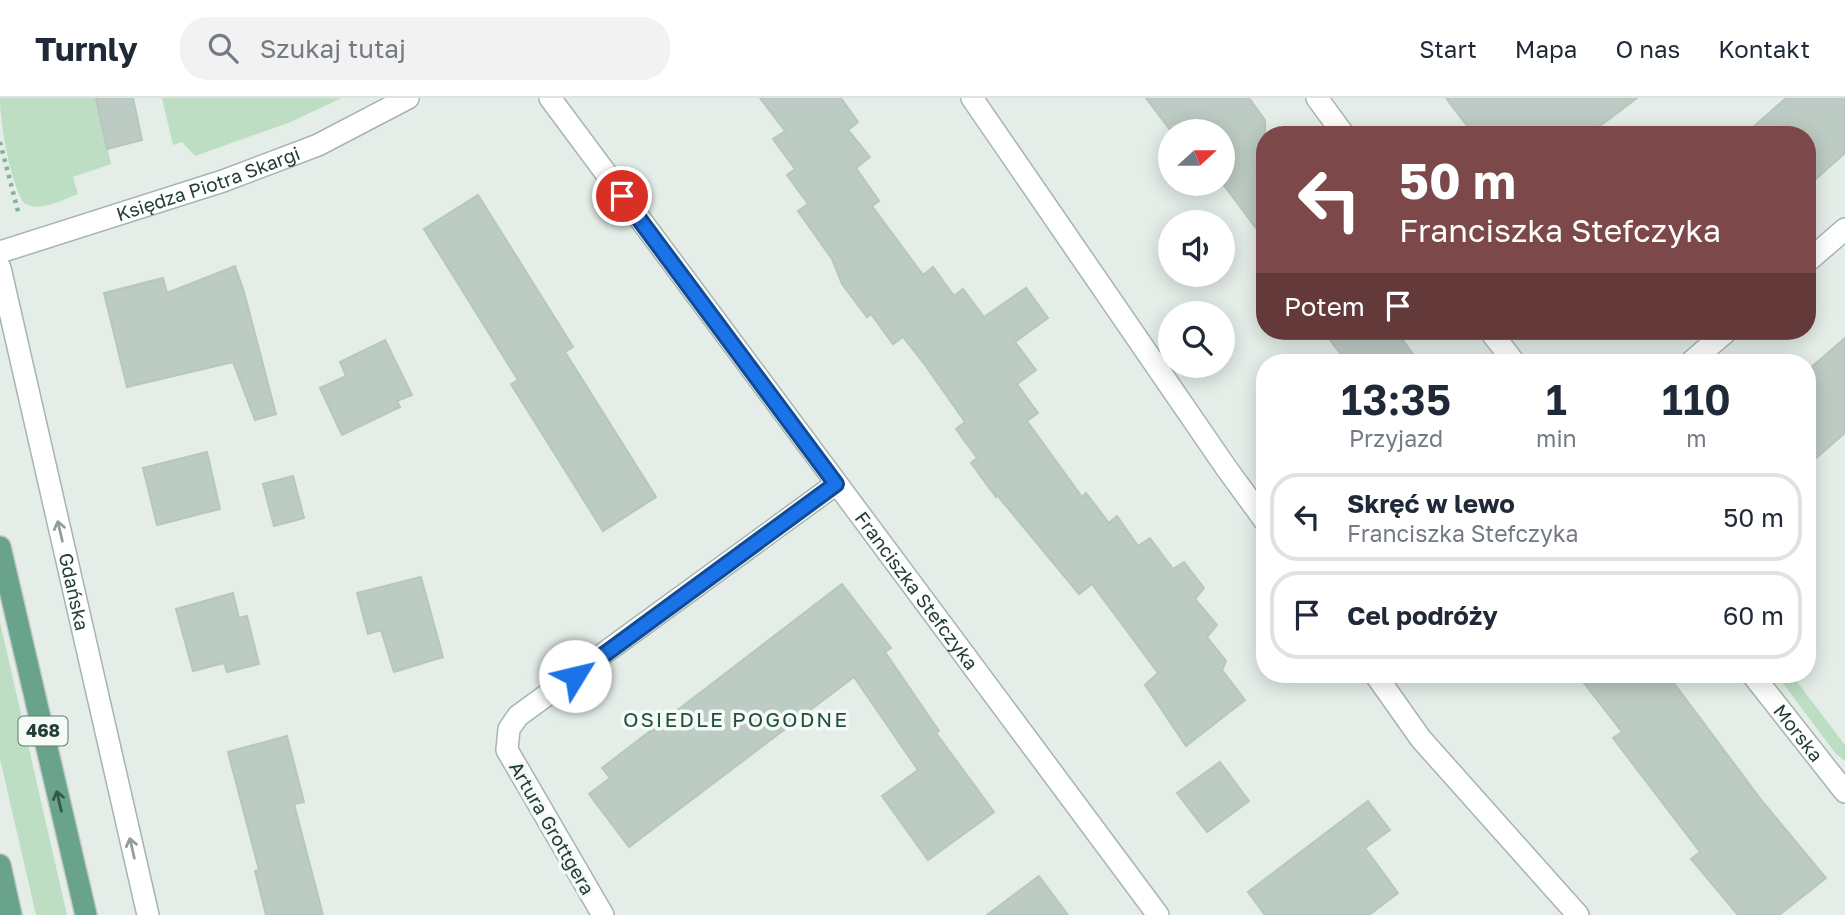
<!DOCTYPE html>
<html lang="pl">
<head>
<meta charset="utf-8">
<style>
  body { margin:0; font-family:"Golos Text",sans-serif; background:#f2f2f3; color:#1f2937; height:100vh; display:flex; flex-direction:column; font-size:26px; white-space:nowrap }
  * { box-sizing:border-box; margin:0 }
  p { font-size:23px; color:#747a83 }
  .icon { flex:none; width:38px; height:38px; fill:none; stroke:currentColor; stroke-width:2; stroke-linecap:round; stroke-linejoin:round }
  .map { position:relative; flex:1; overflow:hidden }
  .side { position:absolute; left:1256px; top:256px; width:560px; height:329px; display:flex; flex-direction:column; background:#fff; border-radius:28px; box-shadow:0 4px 18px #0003 }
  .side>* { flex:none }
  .banner { position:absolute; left:1256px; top:28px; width:560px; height:214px; border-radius:28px; box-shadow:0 4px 18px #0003; background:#7d4849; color:#fff; overflow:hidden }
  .needle { width:46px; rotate:69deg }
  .controls { position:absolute; left:1158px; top:21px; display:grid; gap:14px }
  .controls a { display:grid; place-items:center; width:77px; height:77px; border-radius:50%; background:#fff; box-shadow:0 4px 18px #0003; font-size:35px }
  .pin { position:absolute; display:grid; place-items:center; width:60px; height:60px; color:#fff; margin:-30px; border:4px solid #fff; border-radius:50%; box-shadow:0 2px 7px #0007 }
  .me { position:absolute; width:77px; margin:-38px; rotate:54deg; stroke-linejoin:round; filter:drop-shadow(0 0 5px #0008) }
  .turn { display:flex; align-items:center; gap:24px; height:147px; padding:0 28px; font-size:32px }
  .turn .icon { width:91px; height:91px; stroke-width:2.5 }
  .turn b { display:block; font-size:49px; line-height:60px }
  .then { display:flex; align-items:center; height:66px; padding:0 28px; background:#0003; gap:14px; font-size:26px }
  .eta { display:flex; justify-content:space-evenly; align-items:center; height:119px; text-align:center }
  .eta b { font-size:42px; font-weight:600; line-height:49px }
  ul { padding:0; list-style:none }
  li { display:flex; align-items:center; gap:21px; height:88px; margin:0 14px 10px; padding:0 14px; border:4px solid #e0e1e3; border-radius:28px }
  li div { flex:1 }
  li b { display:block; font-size:26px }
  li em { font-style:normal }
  header { display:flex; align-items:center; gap:42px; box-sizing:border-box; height:98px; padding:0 35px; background:#fff; border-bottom:2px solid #e0e1e3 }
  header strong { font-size:33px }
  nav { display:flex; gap:38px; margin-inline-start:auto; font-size:24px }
  .search { width:490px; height:63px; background:#f2f2f3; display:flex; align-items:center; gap:18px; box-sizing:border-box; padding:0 24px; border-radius:28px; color:#747a83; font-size:26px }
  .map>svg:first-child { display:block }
  .green { fill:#bddec2 }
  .building { fill:#bccbc3; stroke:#b6c7be; stroke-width:2 }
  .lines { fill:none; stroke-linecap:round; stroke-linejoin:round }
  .minor-casing { stroke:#a6b5ae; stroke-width:24 }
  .major-casing { stroke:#c1c9c6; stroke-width:24 }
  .path { stroke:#85b19d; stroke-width:4.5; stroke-dasharray:3.5 5; stroke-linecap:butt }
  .minor { stroke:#fff; stroke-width:21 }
  .major { stroke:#69a38c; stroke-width:21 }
  .oneway { stroke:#919f9a }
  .oneway2 { stroke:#34584a }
  .route-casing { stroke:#114b97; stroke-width:18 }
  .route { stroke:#1a73e8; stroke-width:12 }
  .labels { text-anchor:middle; stroke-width:7; stroke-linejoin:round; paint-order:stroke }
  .shield { fill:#f5faf7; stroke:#62776e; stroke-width:2 }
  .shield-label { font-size:18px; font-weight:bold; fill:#233f34 }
  .street-label { font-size:19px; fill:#233f34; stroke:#f5faf7 }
  .neighbourhood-label { font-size:21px; letter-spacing:2px; fill:#1f513e; stroke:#f5faf7 }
</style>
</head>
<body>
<header>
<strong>Turnly</strong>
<div class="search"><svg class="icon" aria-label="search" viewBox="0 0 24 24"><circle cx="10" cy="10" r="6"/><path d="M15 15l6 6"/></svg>Szukaj tutaj</div>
<nav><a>Start</a><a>Mapa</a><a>O nas</a><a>Kontakt</a></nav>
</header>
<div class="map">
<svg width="1845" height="817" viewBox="0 0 1845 817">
  <rect width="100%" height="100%" fill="#e4ede8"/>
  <g class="green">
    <path d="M 0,0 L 96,0 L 111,66 L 73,79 L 78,96 C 61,102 41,115 24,105 C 10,84 0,25 0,0 Z"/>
    <polygon points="162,0 342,0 288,25 195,58 182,44 173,47"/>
    <polygon points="0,524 67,817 36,817 0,661"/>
    <polygon points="1776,576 1791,576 1845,647 1845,663 1836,656"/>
  </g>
  <g class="building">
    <polygon points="96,0 133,0 142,42 107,51"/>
    <polygon points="760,0 841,0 858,24 848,32 870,59 856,70 879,103 872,108 923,177 933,169 954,198 963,191 984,219 1026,190 1048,220 1015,244 1036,272 1017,286 1038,315 1027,323 1082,399 1086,395 1109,425 1117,418 1138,448 1150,440 1173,471 1184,464 1204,490 1195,501 1217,527 1207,539 1226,563 1222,572 1245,602 1186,648 1145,587 1158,575 1092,486 1079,496 997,397 996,399 971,365 977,360 956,331 965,324 925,267 903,239 893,246 871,216 867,219 842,186 832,161 798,113 808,106 787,77 795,71 773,41 785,33"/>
    <polygon points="1146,0 1249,0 1265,22 1265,142 1223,86 1223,33 1171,33"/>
    <polygon points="1446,0 1637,0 1588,37 1474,37"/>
    <polygon points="1786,0 1845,0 1845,55 1808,88 1808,37 1744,37"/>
    <polygon points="478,97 573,249 565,254 656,399 603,433 511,286 518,282 424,131"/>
    <polygon points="235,168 244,194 276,316 255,322 233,264 127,289 104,195 163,180 167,195"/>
    <polygon points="1323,233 1396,233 1419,264 1347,264"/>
    <polygon points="1845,240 1845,335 1808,367 1808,272"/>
    <polygon points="385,242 412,297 397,303 400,309 342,337 320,290 346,278 340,264"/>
    <polygon points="207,354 220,411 157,427 143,370"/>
    <polygon points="293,378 304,420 274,428 263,386"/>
    <polygon points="421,479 443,559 394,574 381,532 368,536 357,495"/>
    <polygon points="842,486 891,550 885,554 939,633 936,635 994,714 928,762 882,698 918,672 854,579 629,749 589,696 610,680 602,670"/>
    <polygon points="233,495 239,520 247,518 259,566 227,574 224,565 193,573 176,511"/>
    <polygon points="1577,576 1667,576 1762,703 1826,780 1779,817 1738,817 1691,761 1700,754 1613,640 1622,634"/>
    <polygon points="287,638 304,704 294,706 323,817 266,817 255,773 259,772 228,654"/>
    <polygon points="1220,664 1249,703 1207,734 1177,695"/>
    <polygon points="1368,703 1390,732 1365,750 1398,795 1369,817 1265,817 1248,794"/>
    <polygon points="1039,778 1068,817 987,817"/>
  </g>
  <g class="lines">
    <defs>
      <g id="minor">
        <path id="s1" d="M 550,0 L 1158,817"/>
        <polyline points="972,0 1227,371 1265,423"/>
        <polyline points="1317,0 1344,37"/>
        <path id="s2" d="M 0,154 L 223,83 L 318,47 L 408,0"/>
        <polyline points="1808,163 1845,131"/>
        <path id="s3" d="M 0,170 L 148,817"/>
        <polyline points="1490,233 1514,264"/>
        <polyline points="1691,264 1727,233"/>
        <polyline points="1375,576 1421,641 1578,817"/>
        <path id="s4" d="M 1752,576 L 1845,694"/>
        <polyline points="603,817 507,652 509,631 518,618 836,386"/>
      </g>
      <g id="major">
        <polyline points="0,449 86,817"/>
        <polyline points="0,767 11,817"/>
      </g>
    </defs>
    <use href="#minor" class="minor-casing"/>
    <use href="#major" class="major-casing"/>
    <polyline class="path" points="0,44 19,117"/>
    <use href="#minor" class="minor"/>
    <use href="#major" class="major"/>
  </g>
  <defs><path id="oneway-shaft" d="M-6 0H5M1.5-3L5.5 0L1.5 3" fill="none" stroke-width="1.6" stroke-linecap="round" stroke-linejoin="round" transform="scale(1.75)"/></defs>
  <g class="oneway">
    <use href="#oneway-shaft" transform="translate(60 433) rotate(-103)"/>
    <use href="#oneway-shaft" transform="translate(132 750) rotate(-103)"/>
  </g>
  <use class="oneway2" href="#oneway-shaft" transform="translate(59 703) rotate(-103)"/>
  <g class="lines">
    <defs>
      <polyline id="route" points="575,578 836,386 622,98"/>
    </defs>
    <use href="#route" class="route-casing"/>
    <use href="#route" class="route"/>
  </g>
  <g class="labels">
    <rect class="shield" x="18.5" y="618.5" width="49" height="29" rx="5"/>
    <g class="shield-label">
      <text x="43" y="639">468</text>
    </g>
    <g class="street-label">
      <text dy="7" stroke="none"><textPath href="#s2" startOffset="219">Księdza Piotra Skargi</textPath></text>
      <text dy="7" stroke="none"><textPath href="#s1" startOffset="614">Franciszka Stefczyka</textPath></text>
      <text dy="7" stroke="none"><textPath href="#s3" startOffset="332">Gdańska</textPath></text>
      <text dy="7" stroke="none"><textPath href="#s4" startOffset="75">Morska</textPath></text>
      <text transform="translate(552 730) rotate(60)" y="7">Artura Grottgera</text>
    </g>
    <g class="neighbourhood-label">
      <text x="736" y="629">OSIEDLE POGODNE</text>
    </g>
  </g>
</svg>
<div class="controls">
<a><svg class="needle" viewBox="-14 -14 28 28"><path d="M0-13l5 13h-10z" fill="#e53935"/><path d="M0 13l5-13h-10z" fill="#747a83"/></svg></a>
<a><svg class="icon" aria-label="sound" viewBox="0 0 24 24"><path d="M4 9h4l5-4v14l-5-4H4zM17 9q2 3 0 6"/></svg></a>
<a><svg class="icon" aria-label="search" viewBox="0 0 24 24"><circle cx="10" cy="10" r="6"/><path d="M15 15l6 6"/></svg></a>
</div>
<div class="pin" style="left:622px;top:98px;background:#d93025"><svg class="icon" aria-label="arrive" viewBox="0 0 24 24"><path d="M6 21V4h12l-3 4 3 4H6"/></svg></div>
<svg class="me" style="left:575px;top:578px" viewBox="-20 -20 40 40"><circle r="19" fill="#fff"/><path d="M0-13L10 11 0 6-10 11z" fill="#1a73e8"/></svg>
<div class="banner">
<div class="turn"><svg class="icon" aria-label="left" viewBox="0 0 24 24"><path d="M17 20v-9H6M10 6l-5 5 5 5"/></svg><div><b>50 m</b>Franciszka Stefczyka</div></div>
<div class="then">Potem<svg class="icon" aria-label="arrive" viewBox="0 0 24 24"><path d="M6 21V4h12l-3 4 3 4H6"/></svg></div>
</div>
<section class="side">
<div class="eta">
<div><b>13:35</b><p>Przyjazd</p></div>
<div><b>1</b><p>min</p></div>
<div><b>110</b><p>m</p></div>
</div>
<ul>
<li><svg class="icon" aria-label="left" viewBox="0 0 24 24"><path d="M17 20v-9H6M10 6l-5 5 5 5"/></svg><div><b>Skręć w lewo</b><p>Franciszka Stefczyka</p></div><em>50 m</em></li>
<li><svg class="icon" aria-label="arrive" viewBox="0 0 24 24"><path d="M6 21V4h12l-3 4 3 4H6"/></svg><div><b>Cel podróży</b></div><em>60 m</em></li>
</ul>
</section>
</div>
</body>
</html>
